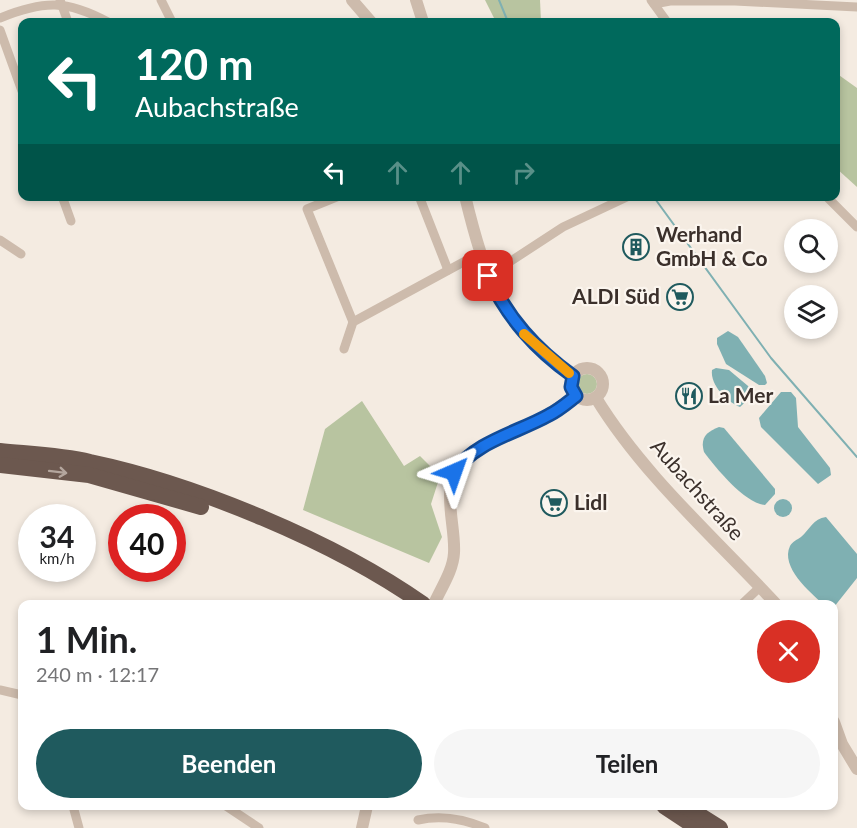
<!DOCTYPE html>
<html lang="de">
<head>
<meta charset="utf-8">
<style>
  body { margin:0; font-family:Lato,sans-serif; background:#f6f6f6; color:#202124; height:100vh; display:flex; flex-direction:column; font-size:22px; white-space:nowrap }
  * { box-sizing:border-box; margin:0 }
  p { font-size:20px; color:#757577 }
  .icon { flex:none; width:33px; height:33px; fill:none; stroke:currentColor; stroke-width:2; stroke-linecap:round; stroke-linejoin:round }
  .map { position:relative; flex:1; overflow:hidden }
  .side { position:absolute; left:18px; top:600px; width:820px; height:210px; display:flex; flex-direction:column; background:#fff; border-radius:12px; box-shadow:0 3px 9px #0003 }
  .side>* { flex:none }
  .banner { position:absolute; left:18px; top:18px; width:822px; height:183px; border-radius:12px; box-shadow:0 3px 9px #0003; background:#00695c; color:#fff; overflow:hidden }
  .fabs { position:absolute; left:784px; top:219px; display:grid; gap:12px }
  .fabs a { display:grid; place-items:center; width:54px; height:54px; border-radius:50%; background:#fff; box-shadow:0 3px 9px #0003; font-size:30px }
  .speed { position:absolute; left:18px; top:504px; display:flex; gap:12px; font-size:30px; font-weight:700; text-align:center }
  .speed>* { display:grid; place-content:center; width:78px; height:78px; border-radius:50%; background:#fff; box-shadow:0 3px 9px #0003; line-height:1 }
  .speed small { font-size:15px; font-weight:400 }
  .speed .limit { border:9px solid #d22; background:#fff; color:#111 }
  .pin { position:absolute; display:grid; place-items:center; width:51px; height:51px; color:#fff; margin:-26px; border-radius:12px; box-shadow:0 3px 9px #0006 }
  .me { position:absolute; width:66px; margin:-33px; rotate:43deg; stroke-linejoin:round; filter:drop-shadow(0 0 4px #0008) }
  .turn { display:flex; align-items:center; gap:21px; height:126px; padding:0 18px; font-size:27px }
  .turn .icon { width:78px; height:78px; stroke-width:2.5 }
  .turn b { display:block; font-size:42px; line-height:51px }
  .lanes { display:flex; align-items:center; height:57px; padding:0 18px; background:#0003; justify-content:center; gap:30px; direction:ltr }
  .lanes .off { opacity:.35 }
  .round { display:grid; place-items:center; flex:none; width:63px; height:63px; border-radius:32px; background:#f6f6f6 }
  .summary { display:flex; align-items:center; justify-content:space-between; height:102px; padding:0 18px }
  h1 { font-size:36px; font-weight:700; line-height:45px }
  .cta { display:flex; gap:12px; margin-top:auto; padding:12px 18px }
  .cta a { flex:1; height:69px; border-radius:36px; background:#1f5a5e; color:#fff; font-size:24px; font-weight:700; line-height:69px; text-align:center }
  .cta a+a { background:#f6f6f6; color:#202124 }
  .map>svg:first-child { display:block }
  .green { fill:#b8c4a0 }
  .water { fill:#7fb0b2 }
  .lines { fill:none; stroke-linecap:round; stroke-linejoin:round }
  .stream { stroke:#7fb0b2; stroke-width:2 }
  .minor { stroke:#cdbbac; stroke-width:9 }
  .tertiary { stroke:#cdbbac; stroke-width:12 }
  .trunk { stroke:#6c584f; stroke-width:16 }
  .oneway { stroke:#b4a69e }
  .route-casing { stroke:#114b97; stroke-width:15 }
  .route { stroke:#1a73e8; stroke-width:10 }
  .slow { stroke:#f59e0b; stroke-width:10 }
  .labels { text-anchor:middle; stroke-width:4.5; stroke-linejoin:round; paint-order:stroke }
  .poi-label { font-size:21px; font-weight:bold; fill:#3b302b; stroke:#fbf5ee; text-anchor:start }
  .street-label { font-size:21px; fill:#3b302b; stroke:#fbf5ee }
</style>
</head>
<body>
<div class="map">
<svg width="857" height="828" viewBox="0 0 857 828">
  <rect width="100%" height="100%" fill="#f4ebe1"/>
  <g class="green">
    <polygon points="485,0 540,0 541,22 496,22"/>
    <polygon points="836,73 857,88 857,187 836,168"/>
    <circle cx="587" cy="384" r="10"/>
    <polygon points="362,401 404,466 420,456 440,476 431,504 442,537 429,563 303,510 325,429"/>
  </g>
  <g class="water">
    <polygon points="728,331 738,337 765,376 767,383 765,385 759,385 726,364 717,344 717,338"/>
    <path d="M 716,368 L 729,370 L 754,391 L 753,395 L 740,407 C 727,402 710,385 712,370 Z"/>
    <polygon points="781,392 791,392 796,398 798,427 830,468 831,475 818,484 761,427 759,418"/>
    <path d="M 719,427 L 724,428 L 775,489 L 775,494 L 765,505 C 744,503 716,468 704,452 C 700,438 706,432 719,427 Z"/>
    <circle cx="783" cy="508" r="9"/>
    <path d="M 826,517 L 857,554 L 857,578 L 834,607 L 834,604 L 823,604 C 810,592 780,567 790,546 C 793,541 797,540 801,537 C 810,529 813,519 826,517 Z"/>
  </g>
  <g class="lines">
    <g class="stream">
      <polyline points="499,0 508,22"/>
      <polyline points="653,196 771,358 857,457"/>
    </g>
    <g class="minor">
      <polyline points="60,0 68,22"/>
      <polyline points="161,0 172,22"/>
      <polyline points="651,0 667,22"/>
      <polyline points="654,4 670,1 735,1 857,7"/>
      <path d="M 0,18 C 44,0 67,0 108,22"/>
      <polyline points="0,30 22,91"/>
      <polyline points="62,196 71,221"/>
      <polyline points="339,196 307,209 353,322"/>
      <polyline points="419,196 448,270"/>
      <polyline points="826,196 857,227"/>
      <polyline points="0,240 21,254"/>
      <polyline points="488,276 563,227 629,196"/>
      <polyline points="344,349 353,322 480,253"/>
      <polyline points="742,604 760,587"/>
      <polyline points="0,690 22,695"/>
      <polyline points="73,806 79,828"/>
      <polyline points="226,806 259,828"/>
      <path d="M 418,820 C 440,815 464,819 485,828"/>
    </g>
    <g class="tertiary">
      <polyline points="352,0 371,22"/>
      <polyline points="416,0 423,22"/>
      <path d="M 465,196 C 485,278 502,327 573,376"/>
      <circle cx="587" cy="384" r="16"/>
      <path d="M 596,398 C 643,475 715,538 776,604"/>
      <path d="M 434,604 C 441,588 453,571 454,553 C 456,522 437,480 467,456 C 481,444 500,439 517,431 C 538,421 557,410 576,395"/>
      <polyline points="834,722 842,744 857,769"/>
      <polyline points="362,828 367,806"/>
    </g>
    <g class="trunk">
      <path d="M 0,451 C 30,454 61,455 90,462 C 195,484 335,542 423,604"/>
      <polyline points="0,465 89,475 201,507"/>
      <polyline points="664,806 697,828"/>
      <polyline points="685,806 720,828"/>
    </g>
  </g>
  <defs><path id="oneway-shaft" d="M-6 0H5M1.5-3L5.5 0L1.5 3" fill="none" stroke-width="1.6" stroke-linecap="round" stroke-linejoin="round" transform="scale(1.5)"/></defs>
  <use class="oneway" href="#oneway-shaft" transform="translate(58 472) rotate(7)"/>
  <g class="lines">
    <defs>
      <path id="route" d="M 454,472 C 476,441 517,433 549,415 C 559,410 567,403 576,396 L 571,387 L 573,376 C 535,349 508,318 488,276"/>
    </defs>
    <use href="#route" class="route-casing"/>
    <use href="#route" class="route"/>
    <polyline class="slow" points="524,334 569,373"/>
  </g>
  <defs>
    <symbol id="building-ring" viewBox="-11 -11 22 22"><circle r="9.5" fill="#fbf5ee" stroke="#1f5a5e" stroke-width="1.5"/><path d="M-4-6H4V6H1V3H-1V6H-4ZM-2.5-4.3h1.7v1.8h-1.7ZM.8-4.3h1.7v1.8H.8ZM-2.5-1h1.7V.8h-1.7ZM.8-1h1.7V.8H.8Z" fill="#1f5a5e"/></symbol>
    <symbol id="supermarket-ring" viewBox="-11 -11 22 22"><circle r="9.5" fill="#fbf5ee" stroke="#1f5a5e" stroke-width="1.5"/><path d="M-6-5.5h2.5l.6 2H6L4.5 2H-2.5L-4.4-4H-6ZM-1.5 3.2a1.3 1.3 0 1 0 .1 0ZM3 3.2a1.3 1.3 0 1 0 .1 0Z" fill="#1f5a5e"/></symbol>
    <symbol id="restaurant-ring" viewBox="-11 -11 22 22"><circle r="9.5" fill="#fbf5ee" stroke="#1f5a5e" stroke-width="1.5"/><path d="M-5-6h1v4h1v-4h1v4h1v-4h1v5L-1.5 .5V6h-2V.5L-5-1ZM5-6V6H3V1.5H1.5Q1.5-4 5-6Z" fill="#1f5a5e"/></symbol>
  </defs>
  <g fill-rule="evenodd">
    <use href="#building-ring" x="621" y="232" width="30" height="30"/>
    <use href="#supermarket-ring" x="665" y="282" width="30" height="30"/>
    <use href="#restaurant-ring" x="674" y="381" width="30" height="30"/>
    <use href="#supermarket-ring" x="539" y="488" width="30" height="30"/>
  </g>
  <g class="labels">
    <g class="poi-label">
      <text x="656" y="242">Werhand<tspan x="656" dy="24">GmbH &amp; Co</tspan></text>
      <text x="660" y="304" text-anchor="end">ALDI Süd</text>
      <text x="708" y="403">La Mer</text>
      <text x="574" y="510">Lidl</text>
    </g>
    <g class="street-label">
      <text transform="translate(697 490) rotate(48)" y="7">Aubachstraße</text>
    </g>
  </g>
</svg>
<div class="fabs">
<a><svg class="icon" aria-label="search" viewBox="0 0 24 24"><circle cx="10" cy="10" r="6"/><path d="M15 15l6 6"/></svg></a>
<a><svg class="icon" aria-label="layers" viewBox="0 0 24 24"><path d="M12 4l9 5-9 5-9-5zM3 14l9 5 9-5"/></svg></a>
</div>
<div class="speed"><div>34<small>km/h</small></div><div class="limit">40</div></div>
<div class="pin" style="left:488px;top:276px;background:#d93025"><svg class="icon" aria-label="arrive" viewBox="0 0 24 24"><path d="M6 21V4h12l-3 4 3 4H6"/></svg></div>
<svg class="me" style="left:454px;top:472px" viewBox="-20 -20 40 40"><path d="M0-17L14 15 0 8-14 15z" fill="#1a73e8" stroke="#fff" stroke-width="4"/></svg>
<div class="banner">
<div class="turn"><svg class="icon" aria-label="left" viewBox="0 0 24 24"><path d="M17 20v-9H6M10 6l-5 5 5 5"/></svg><div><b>120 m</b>Aubachstraße</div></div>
<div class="lanes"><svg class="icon" aria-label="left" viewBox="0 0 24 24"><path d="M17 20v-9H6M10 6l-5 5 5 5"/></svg><svg class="icon off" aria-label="ahead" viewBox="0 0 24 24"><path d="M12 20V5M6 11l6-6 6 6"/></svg><svg class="icon off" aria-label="ahead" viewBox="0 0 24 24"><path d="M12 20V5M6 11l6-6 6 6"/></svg><svg class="icon off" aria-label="right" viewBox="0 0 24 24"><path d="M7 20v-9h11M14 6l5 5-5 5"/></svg></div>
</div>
<section class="side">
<div class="summary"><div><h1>1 Min.</h1><p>240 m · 12:17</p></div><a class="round" style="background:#d93025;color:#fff"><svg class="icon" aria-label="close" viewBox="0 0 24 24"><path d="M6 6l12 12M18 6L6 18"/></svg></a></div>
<div class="cta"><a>Beenden</a><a>Teilen</a></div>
</section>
</div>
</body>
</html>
